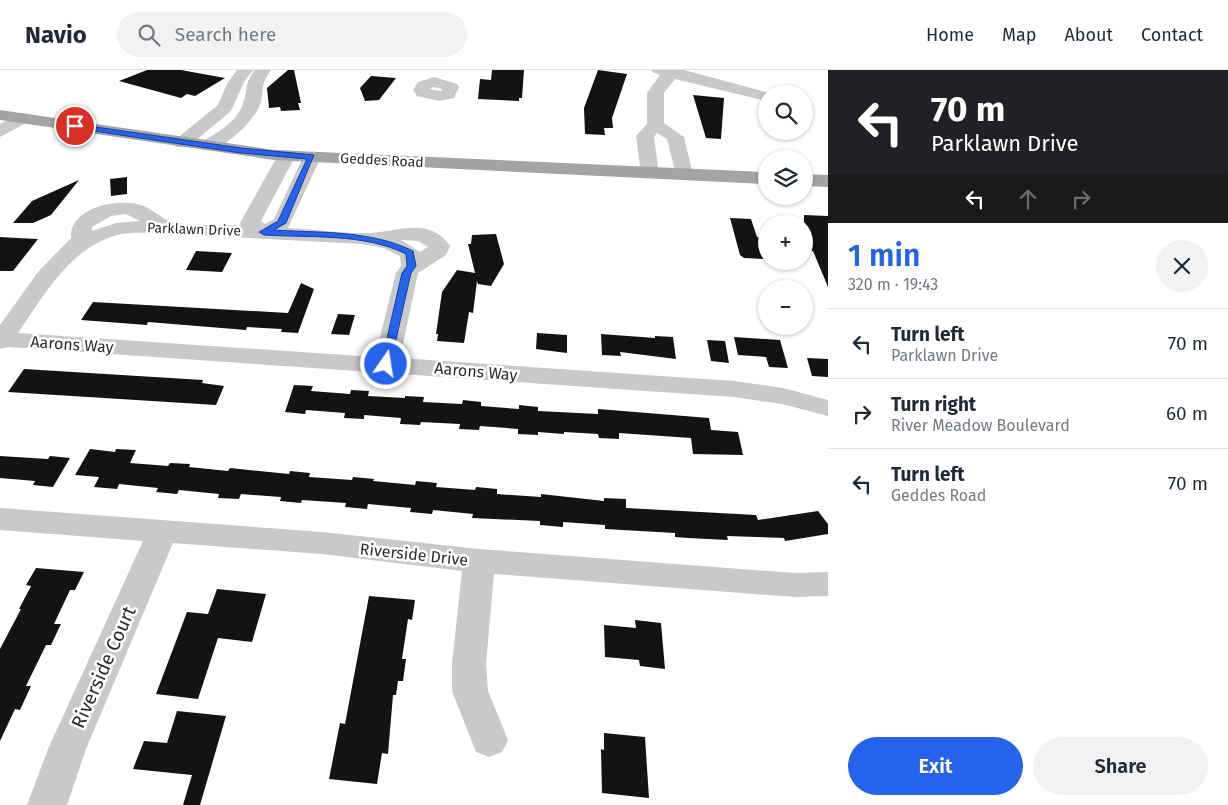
<!DOCTYPE html>
<html lang="en">
<head>
<meta charset="utf-8">
<style>
  body { margin:0; font-family:"Fira Sans",sans-serif; background:#f2f2f3; color:#1f2937; height:100vh; display:flex; flex-direction:column; font-size:19px; white-space:nowrap }
  * { box-sizing:border-box; margin:0 }
  p { font-size:16px; color:#747a83 }
  .icon { flex:none; width:28px; height:28px; fill:none; stroke:currentColor; stroke-width:2; stroke-linecap:round; stroke-linejoin:round }
  .map { position:relative; flex:1; overflow:hidden }
  .panel { display:flex; flex-direction:column; background:#fff; width:400px }
  .panel>* { flex:none }
  .guide { background:#202124; color:#fff; overflow:hidden }
  .buttons { position:absolute; left:758px; top:15px; display:grid; gap:10px }
  .buttons a { display:grid; place-items:center; width:55px; height:55px; border-radius:50%; background:#fff; box-shadow:0 1px 4px #0004; font-size:25px }
  .pin { position:absolute; display:grid; place-items:center; width:42px; height:42px; color:#fff; margin:-21px; border:2px solid #fff; border-radius:50%; box-shadow:0 1px 5px #0007 }
  .me { position:absolute; width:55px; margin:-28px; rotate:13deg; stroke-linejoin:round; filter:drop-shadow(0 0 4px #0008) }
  .turn { display:flex; align-items:center; gap:18px; height:105px; padding:0 20px; font-size:22px }
  .turn .icon { width:65px; height:65px; stroke-width:2.5 }
  .turn b { display:block; font-size:35px; line-height:42px }
  .lanes { display:flex; align-items:center; height:48px; padding:0 20px; background:#0003; justify-content:center; gap:25px; direction:ltr }
  .lanes .off { opacity:.35 }
  .round { display:grid; place-items:center; flex:none; width:52px; height:52px; border-radius:26px; background:#f2f2f3 }
  .headline { display:flex; align-items:center; justify-content:space-between; height:85px; padding:0 20px }
  h1 { font-size:30px; font-weight:600; line-height:38px; color:#2563eb }
  .primary-button { display:flex; gap:10px; margin-top:auto; padding:10px 20px }
  .primary-button a { flex:1; height:58px; border-radius:30px; background:#2563eb; color:#fff; font-size:20px; font-weight:600; line-height:58px; text-align:center }
  .primary-button a+a { background:#f2f2f3; color:#1f2937 }
  ul { padding:0; list-style:none }
  li { display:flex; align-items:center; gap:15px; height:70px; padding:0 20px; border-top:1px solid #e0e1e3 }
  li div { flex:1 }
  li b { display:block; font-size:19px }
  li em { font-style:normal }
  header { display:flex; align-items:center; gap:30px; box-sizing:border-box; height:70px; padding:0 25px; background:#fff; border-bottom:1px solid #e0e1e3 }
  header strong { font-size:24px }
  nav { display:flex; gap:28px; margin-inline-start:auto; font-size:18px }
  .search { width:350px; height:45px; background:#f2f2f3; display:flex; align-items:center; gap:12px; box-sizing:border-box; padding:0 18px; border-radius:28px; color:#747a83; font-size:19px }
  main { display:flex; flex:1; min-height:0 }
  .map>svg:first-child { display:block }
  .building { fill:#131313 }
  .lines { fill:none; stroke-linecap:round; stroke-linejoin:round }
  .minor { fill:#c9c9c9; fill-rule:evenodd }
  .major { fill:#a4a4a4; fill-rule:evenodd }
  .route { fill:#2563eb; stroke:#184099 }
  .labels { text-anchor:middle; stroke-width:5; stroke-linejoin:round; paint-order:stroke }
  .far-street-label { font-size:14px; fill:#2c2c2c; stroke:#fff }
  .street-label { font-size:16px; fill:#2c2c2c; stroke:#fff }
  .near-street-label { font-size:19px; fill:#2c2c2c; stroke:#fff }
</style>
</head>
<body>
<header>
<strong>Navio</strong>
<div class="search"><svg class="icon" aria-label="search" viewBox="0 0 24 24"><circle cx="10" cy="10" r="6"/><path d="M15 15l6 6"/></svg>Search here</div>
<nav><a>Home</a><a>Map</a><a>About</a><a>Contact</a></nav>
</header>
<main>
<div class="map">
<svg width="828" height="735" viewBox="0 0 828 735">
  <rect width="100%" height="100%" fill="#fff"/>
  <g class="building">
    <polygon points="147,0 181,0 225,8 195,26 187,24 181,28 119,11"/>
    <polygon points="288,0 294,0 301,33 298,33 300,40 281,41 280,37 269,38 267,18"/>
    <polygon points="492,0 524,0 522,28 519,28 519,31 478,29 480,9 491,10"/>
    <polygon points="598,0 627,4 612,48 613,58 604,58 605,65 585,64 584,38"/>
    <polygon points="371,6 396,8 379,30 365,31 360,18"/>
    <polygon points="693,25 724,28 721,69 706,68"/>
    <polygon points="127,107 127,124 111,126 110,109"/>
    <polygon points="79,110 51,145 33,153 13,153 32,131"/>
    <polygon points="804,145 828,146 828,217 813,181 806,181 804,174"/>
    <polygon points="730,148 751,149 757,167 764,168 766,189 744,188 740,185"/>
    <polygon points="496,164 504,194 491,216 478,214 477,211 473,243 469,242 464,273 437,271 438,264 436,264 442,222 457,200 475,203 468,174 471,174 472,165"/>
    <polygon points="0,167 17,168 38,169 13,201 0,201"/>
    <polygon points="196,181 232,183 222,202 186,200"/>
    <polygon points="301,213 314,219 298,263 281,262 282,259 247,257 246,260 148,252 147,255 81,250 93,232 288,243"/>
    <polygon points="338,244 355,245 349,265 331,264"/>
    <polygon points="537,263 567,265 567,283 536,279"/>
    <polygon points="601,264 655,268 655,266 673,267 676,289 620,282 621,286 602,285"/>
    <polygon points="734,267 780,270 788,298 769,297 766,287 738,285"/>
    <polygon points="707,270 725,271 729,293 711,291"/>
    <polygon points="807,288 828,289 828,307 812,306"/>
    <polygon points="24,299 203,310 202,313 224,316 216,335 8,322"/>
    <polygon points="294,315 313,316 311,321 350,324 351,320 369,321 368,326 405,328 405,326 424,327 423,332 462,334 463,330 481,332 481,336 519,339 519,335 538,337 538,341 598,344 598,339 709,348 711,360 738,362 743,385 693,384 691,368 619,363 619,369 599,368 598,364 564,362 564,364 538,362 538,365 518,364 518,359 480,356 479,360 459,359 460,354 421,352 420,355 400,354 401,348 364,345 364,349 344,348 345,343 306,340 305,344 285,342"/>
    <polygon points="90,379 115,382 116,379 136,380 130,393 168,396 170,393 190,394 189,397 228,401 230,398 289,404 290,401 310,403 309,407 352,410 353,407 374,409 373,411 415,415 416,411 437,413 436,417 475,420 476,417 497,419 497,424 541,427 541,424 604,431 604,428 626,429 626,438 756,445 758,450 818,441 828,454 828,464 785,471 784,468 727,466 728,470 688,468 675,467 675,463 605,459 605,455 563,452 563,457 540,455 540,451 472,448 473,444 433,440 432,444 410,442 411,438 368,434 367,439 345,437 346,433 302,430 301,433 280,431 281,427 241,424 239,429 218,428 219,424 179,420 177,424 156,422 158,418 119,414 117,419 94,417 99,407 75,405"/>
    <polygon points="0,386 48,389 50,386 70,388 53,417 33,415 35,411 0,408"/>
    <polygon points="36,498 84,502 75,520 70,520 54,554 61,554 51,575 46,575 26,616 31,616 20,640 15,639 0,671 0,579 21,539 19,539 31,516 26,515"/>
    <polygon points="217,519 266,524 252,572 218,568 198,629 156,624 187,542 208,544"/>
    <polygon points="369,526 415,530 412,550 408,549 402,589 406,589 403,611 398,611 396,625 393,625 388,684 382,683 377,714 329,709 340,653 345,654"/>
    <polygon points="635,550 661,553 665,599 640,596 639,590 605,587 604,555 636,558"/>
    <polygon points="177,641 226,646 200,735 183,735 192,705 133,699 144,671 167,673"/>
    <polygon points="604,663 645,667 649,728 602,723 601,679 604,680"/>
  </g>
  <g class="lines">
    <g class="minor">
      <polygon points="237,0 253,0 244,12 231,41 188,77 176,77 173,73 176,69 218,35 228,12"/>
      <path d="M 255,0 L 271,0 C 258,18 266,20 259,37 C 252,53 220,84 202,80 L 199,76 L 202,72 C 216,63 236,53 242,36 C 248,23 244,12 255,0 Z"/>
      <polygon points="651,0 684,0 773,24 766,24 766,31 675,9 664,23 664,53 684,67 693,105 691,109 677,109 667,69 657,63 654,67 659,104 657,108 643,108 641,104 636,66 647,54 647,23 660,5 654,3"/>
      <path d="M 434,7 L 457,14 L 459,17 L 454,28 L 439,31 L 417,26 L 413,20 L 418,12 ZM 434,17 L 442,19 L 441,21 L 429,19 Z"/>
      <polygon points="22,43 28,44 31,48 28,52 0,67 0,54"/>
      <path d="M 287,80 L 293,81 L 296,85 L 261,151 L 265,154 L 274,149 L 303,87 L 306,83 L 318,83 L 321,87 L 288,158 C 314,159 345,164 370,163 C 397,162 429,146 450,176 L 446,185 L 418,203 L 400,288 L 734,311 L 783,318 L 828,330 L 828,346 L 782,334 L 734,327 L 9,277 L 0,279 L 0,255 L 38,202 L 71,168 C 69,137 118,128 141,135 C 152,138 161,149 172,152 C 187,156 224,155 241,155 L 240,153 L 278,85 L 281,81 ZM 126,144 L 140,151 L 116,153 L 92,161 L 92,157 L 111,146 ZM 156,163 L 362,174 L 384,178 L 400,186 L 401,196 L 396,203 L 375,287 L 18,263 C 44,225 70,178 117,165 C 129,162 143,163 156,163 ZM 401,170 L 418,171 L 428,177 L 420,182 Z"/>
      <polygon points="0,438 322,462 479,479 795,503 828,502 828,526 795,527 494,504 486,594 488,621 508,670 502,682 489,687 476,682 452,621 452,594 462,501 322,484 173,473 86,679 67,735 27,735 48,679 143,471 0,460"/>
    </g>
    <g class="major">
      <polygon points="0,40 274,80 766,102 766,114 274,90 0,50"/>
      <polygon points="804,104 828,105 828,117 804,116"/>
    </g>
  </g>
  <path class="route" d="M 75,54 L 241,78 L 314,85 L 286,153 L 274,160 C 320,163 371,160 413,181 L 416,196 L 411,203 L 390,296 L 386,297 L 381,294 L 402,203 L 407,196 L 406,184 C 364,163 310,168 264,165 L 259,162 L 278,151 L 307,89 L 241,83 L 73,58 Z"/>
  <g class="labels">
    <g class="far-street-label">
      <text transform="translate(382 90) rotate(3)" y="5">Geddes Road</text>
      <text transform="translate(194 159) rotate(2)" y="5">Parklawn Drive</text>
    </g>
    <g class="street-label">
      <text transform="translate(72 274) rotate(4)" y="6">Aarons Way</text>
      <text transform="translate(476 301) rotate(5)" y="6">Aarons Way</text>
      <text transform="translate(414 484) rotate(6)" y="6">Riverside Drive</text>
    </g>
    <g class="near-street-label">
      <text transform="translate(103 597) rotate(-66)" y="7">Riverside Court</text>
    </g>
  </g>
</svg>
<div class="buttons">
<a><svg class="icon" aria-label="search" viewBox="0 0 24 24"><circle cx="10" cy="10" r="6"/><path d="M15 15l6 6"/></svg></a>
<a><svg class="icon" aria-label="layers" viewBox="0 0 24 24"><path d="M12 4l9 5-9 5-9-5zM3 14l9 5 9-5"/></svg></a>
<a>+</a>
<a>−</a>
</div>
<div class="pin" style="left:75px;top:56px;background:#d93025"><svg class="icon" aria-label="arrive" viewBox="0 0 24 24"><path d="M6 21V4h12l-3 4 3 4H6"/></svg></div>
<svg class="me" style="left:386px;top:294px" viewBox="-20 -20 40 40"><circle r="17" fill="#2563eb" stroke="#fff" stroke-width="3"/><path d="M0-11L8 9 0 5-8 9z" fill="#fff"/></svg>
</div>
<section class="panel">
<div class="guide">
<div class="turn"><svg class="icon" aria-label="left" viewBox="0 0 24 24"><path d="M17 20v-9H6M10 6l-5 5 5 5"/></svg><div><b>70 m</b>Parklawn Drive</div></div>
<div class="lanes"><svg class="icon" aria-label="left" viewBox="0 0 24 24"><path d="M17 20v-9H6M10 6l-5 5 5 5"/></svg><svg class="icon off" aria-label="ahead" viewBox="0 0 24 24"><path d="M12 20V5M6 11l6-6 6 6"/></svg><svg class="icon off" aria-label="right" viewBox="0 0 24 24"><path d="M7 20v-9h11M14 6l5 5-5 5"/></svg></div>
</div>
<div class="headline"><div><h1>1 min</h1><p>320 m · 19:43</p></div><a class="round"><svg class="icon" aria-label="close" viewBox="0 0 24 24"><path d="M6 6l12 12M18 6L6 18"/></svg></a></div>
<ul>
<li><svg class="icon" aria-label="left" viewBox="0 0 24 24"><path d="M17 20v-9H6M10 6l-5 5 5 5"/></svg><div><b>Turn left</b><p>Parklawn Drive</p></div><em>70 m</em></li>
<li><svg class="icon" aria-label="right" viewBox="0 0 24 24"><path d="M7 20v-9h11M14 6l5 5-5 5"/></svg><div><b>Turn right</b><p>River Meadow Boulevard</p></div><em>60 m</em></li>
<li><svg class="icon" aria-label="left" viewBox="0 0 24 24"><path d="M17 20v-9H6M10 6l-5 5 5 5"/></svg><div><b>Turn left</b><p>Geddes Road</p></div><em>70 m</em></li>
</ul>
<div class="primary-button"><a>Exit</a><a>Share</a></div>
</section>
</main>
</body>
</html>
